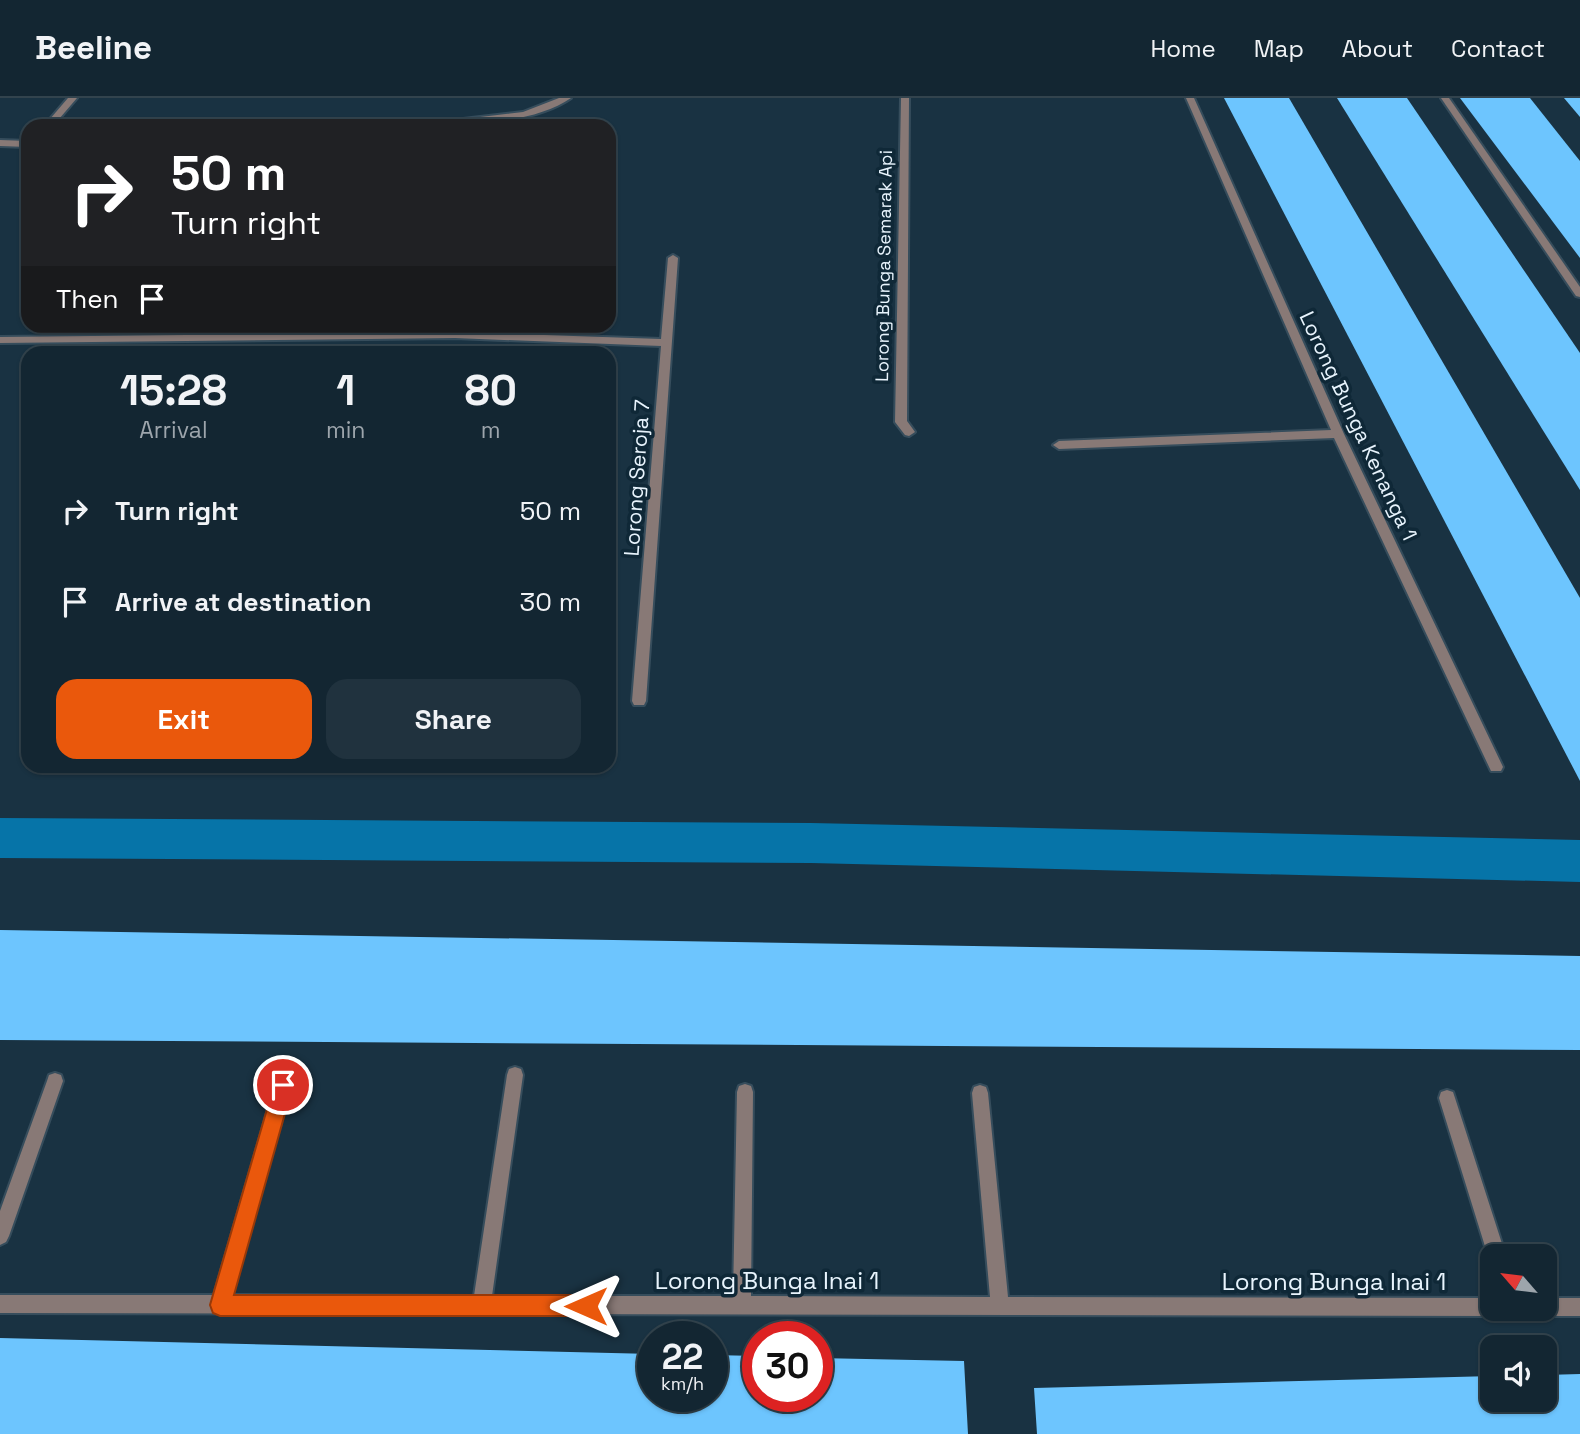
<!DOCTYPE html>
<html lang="en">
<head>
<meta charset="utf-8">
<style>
  body { margin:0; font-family:"Space Grotesk",sans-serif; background:#20323e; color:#f1f3f6; height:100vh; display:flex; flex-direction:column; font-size:26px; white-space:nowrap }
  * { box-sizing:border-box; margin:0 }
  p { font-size:23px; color:#9da5ac }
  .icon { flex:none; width:38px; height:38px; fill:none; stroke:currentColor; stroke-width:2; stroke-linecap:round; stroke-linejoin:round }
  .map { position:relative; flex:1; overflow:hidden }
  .side { position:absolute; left:21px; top:248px; width:595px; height:427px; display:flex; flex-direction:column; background:#132632; border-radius:21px; box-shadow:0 2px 5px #0004,0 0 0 2px #32434d }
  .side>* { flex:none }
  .hud { position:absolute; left:21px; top:21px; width:595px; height:214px; border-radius:21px; box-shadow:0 2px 5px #0004,0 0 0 2px #32434d; background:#202124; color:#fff; overflow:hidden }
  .needle { width:46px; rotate:298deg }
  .controls { position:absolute; left:1480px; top:1146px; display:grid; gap:14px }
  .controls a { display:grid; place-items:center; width:77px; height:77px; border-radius:14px; background:#132632; box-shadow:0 2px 5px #0004,0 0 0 2px #32434d; font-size:35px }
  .speed { position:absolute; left:637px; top:1223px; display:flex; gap:14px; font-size:35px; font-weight:700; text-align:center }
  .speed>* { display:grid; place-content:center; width:91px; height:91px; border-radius:50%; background:#132632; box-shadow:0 2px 5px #0004,0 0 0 2px #32434d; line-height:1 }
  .speed small { font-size:18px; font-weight:400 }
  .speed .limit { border:10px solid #d22; background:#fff; color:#111 }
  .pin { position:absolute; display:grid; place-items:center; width:60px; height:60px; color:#fff; margin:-30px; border:4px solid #fff; border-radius:50%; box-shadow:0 2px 7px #0007 }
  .me { position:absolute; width:77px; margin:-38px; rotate:270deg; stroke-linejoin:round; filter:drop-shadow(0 0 5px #0008) }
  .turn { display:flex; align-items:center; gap:24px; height:147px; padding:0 35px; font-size:32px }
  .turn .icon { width:91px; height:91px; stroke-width:2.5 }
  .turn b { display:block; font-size:49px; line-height:60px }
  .then { display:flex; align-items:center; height:66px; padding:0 35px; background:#0003; gap:14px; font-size:26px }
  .eta { display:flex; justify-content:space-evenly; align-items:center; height:119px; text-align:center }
  .eta b { font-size:42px; font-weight:700; line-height:49px }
  .primary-button { display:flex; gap:14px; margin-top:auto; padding:14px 35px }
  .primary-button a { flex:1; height:80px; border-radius:21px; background:#ea580c; color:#fff; font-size:28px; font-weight:700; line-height:80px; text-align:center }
  .primary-button a+a { background:#20323e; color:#f1f3f6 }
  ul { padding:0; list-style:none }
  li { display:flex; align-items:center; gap:21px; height:91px; padding:0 35px }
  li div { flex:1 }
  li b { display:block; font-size:26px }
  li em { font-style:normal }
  header { display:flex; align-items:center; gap:42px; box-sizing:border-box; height:98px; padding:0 35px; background:#132632; border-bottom:2px solid #32434d }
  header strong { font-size:33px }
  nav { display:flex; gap:38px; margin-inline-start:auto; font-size:24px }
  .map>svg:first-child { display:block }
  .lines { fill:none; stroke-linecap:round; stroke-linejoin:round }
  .canal { fill:#0674a8; fill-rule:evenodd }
  .building { fill:#6dc5fe }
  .street-casing { stroke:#364d5c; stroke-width:4 }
  .street { fill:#887976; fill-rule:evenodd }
  .route { fill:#ea580c; stroke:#983908; stroke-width:2 }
  .labels { text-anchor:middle; stroke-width:7; stroke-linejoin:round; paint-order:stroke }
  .far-street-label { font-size:18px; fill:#e8f4fd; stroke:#0f2837 }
  .street-label { font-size:21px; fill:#e8f4fd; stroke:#0f2837 }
  .near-street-label { font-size:24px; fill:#e8f4fd; stroke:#0f2837 }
</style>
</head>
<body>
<header>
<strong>Beeline</strong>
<nav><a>Home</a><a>Map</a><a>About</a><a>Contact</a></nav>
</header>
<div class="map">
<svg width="1580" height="1336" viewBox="0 0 1580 1336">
  <rect width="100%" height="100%" fill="#193242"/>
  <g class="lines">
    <polygon class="canal" points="0,720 811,725 1580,742 1580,784 811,765 0,760"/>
  </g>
  <g class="building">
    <polygon points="1224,0 1289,0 1580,500 1580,683"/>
    <polygon points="1337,0 1407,0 1580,255 1580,392"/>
    <polygon points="1460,0 1530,0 1580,63 1580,160"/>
    <polygon points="1564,0 1580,0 1580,19"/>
    <polygon points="0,832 1580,858 1580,952 0,942"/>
    <polygon points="0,1240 653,1256 653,1298 712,1298 712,1257 758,1258 758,1298 817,1298 817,1260 964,1263 968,1336 0,1336"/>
    <polygon points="1580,1276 1580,1336 1037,1336 1034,1290 1493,1278 1493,1302 1545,1302 1545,1277"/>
  </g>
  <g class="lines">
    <defs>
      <g id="street">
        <polygon points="68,0 77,0 53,28 44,28"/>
        <path d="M 559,0 L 571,0 C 535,25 468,28 425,28 L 429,25 L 523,14 Z"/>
        <polygon points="901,0 909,0 907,323 915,334 909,338 905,337 895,324"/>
        <polygon points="1186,0 1194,0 1344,336 1503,669 1501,673 1491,673 1334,340 1059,351 1053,347 1059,343 1331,332"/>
        <polygon points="1441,0 1449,0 1580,189 1580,199 1576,198"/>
        <polygon points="0,42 28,43 28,49 0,48"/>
        <polygon points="673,157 678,160 646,603 644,607 634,607 632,603 661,248 455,240 0,245 0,239 455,234 661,241 668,160"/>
        <polygon points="515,969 521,971 523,977 492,1198 733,1198 737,994 739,988 745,986 751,988 753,994 751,1198 990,1199 972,995 974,989 980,987 986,989 988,995 1008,1199 1493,1200 1493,1211 1501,1211 1499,1215 1493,1218 0,1215 0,1197 214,1197 275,987 277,981 283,979 289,981 291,987 232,1197 474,1198 507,977 509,971"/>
        <polygon points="55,975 61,977 63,983 9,1138 6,1144 0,1147 0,1113 47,983 49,977"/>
        <polygon points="1447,992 1453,994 1455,1000 1506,1158 1493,1158 1493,1165 1488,1158 1439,1000 1441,994"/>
        <polygon points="1545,1200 1580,1200 1580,1218 1545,1218 1539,1215 1537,1211 1545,1211"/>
      </g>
    </defs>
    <use href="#street" class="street-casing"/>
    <use href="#street" class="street"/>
  </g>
  <polygon class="route" points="283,978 290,980 293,987 234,1197 586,1197 594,1200 597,1208 594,1215 586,1218 220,1218 213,1215 210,1207 274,987 276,980"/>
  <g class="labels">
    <g class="far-street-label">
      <text transform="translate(884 168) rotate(-89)" y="6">Lorong Bunga Semarak Api</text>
    </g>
    <g class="street-label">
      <text transform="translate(1358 328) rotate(65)" y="7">Lorong Bunga Kenanga 1</text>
      <text transform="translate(637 380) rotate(-86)" y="7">Lorong Seroja 7</text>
    </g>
    <g class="near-street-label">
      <text x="767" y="1191">Lorong Bunga Inai 1</text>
      <text x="1334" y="1192">Lorong Bunga Inai 1</text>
    </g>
  </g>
</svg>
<div class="controls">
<a><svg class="needle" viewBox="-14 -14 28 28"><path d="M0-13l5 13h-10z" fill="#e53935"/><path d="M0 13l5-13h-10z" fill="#9da5ac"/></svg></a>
<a><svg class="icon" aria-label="sound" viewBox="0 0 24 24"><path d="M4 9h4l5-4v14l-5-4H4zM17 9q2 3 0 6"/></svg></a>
</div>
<div class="speed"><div>22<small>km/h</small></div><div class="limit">30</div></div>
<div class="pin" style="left:283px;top:987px;background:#d93025"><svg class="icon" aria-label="arrive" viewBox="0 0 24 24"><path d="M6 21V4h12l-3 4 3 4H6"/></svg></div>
<svg class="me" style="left:586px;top:1208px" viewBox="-20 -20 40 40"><path d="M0-17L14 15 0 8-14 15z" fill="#ea580c" stroke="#fff" stroke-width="4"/></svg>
<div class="hud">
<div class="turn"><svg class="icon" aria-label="right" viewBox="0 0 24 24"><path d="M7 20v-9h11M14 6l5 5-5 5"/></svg><div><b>50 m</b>Turn right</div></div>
<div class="then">Then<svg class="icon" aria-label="arrive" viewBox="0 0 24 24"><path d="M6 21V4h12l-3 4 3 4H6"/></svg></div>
</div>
<section class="side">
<div class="eta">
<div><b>15:28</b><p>Arrival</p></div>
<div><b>1</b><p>min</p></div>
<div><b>80</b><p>m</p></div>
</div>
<ul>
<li><svg class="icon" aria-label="right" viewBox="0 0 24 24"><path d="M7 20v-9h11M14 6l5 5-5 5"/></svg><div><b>Turn right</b></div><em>50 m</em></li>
<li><svg class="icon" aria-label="arrive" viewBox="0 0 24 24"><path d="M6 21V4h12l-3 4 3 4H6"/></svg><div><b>Arrive at destination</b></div><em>30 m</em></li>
</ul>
<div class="primary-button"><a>Exit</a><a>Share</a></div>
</section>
</div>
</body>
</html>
